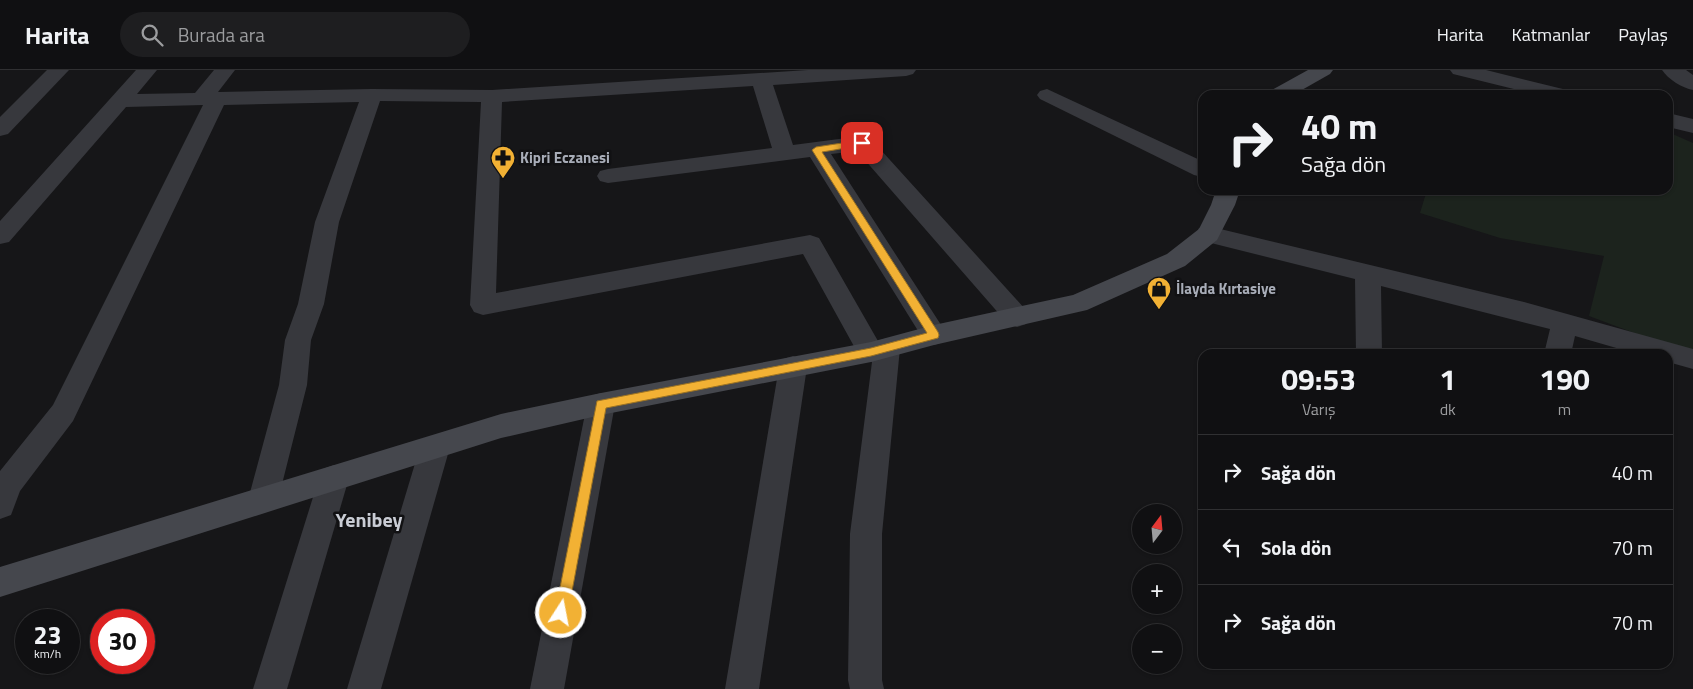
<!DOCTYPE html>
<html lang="tr">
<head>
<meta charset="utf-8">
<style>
  body { margin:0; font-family:"Titillium Web",sans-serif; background:#1e1e20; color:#f1f3f6; height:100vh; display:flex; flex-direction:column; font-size:19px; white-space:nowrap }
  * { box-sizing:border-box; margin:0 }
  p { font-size:16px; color:#9c9d9f }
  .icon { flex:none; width:28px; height:28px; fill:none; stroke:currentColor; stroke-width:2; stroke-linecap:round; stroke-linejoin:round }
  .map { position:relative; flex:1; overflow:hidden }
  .panel { position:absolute; left:1198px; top:279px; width:475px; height:320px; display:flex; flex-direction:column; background:#101012; border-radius:15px; box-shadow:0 1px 4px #0004,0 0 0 1px #303032 }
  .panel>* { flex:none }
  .guide { position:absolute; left:1198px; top:20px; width:475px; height:105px; border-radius:15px; box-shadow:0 1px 4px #0004,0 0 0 1px #303032; background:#101012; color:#f1f3f6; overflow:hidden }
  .needle { width:32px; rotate:16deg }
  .controls { position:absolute; left:1132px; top:434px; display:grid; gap:10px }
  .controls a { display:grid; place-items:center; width:50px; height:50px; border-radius:50%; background:#101012; box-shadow:0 1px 4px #0004,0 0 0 1px #303032; font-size:25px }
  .speed { position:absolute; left:15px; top:539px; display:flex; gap:10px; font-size:25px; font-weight:700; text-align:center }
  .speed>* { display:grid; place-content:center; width:65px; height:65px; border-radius:50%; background:#101012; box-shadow:0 1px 4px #0004,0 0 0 1px #303032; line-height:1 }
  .speed small { font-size:12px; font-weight:400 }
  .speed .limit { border:8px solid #d22; background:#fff; color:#111 }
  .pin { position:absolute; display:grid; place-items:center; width:42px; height:42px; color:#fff; margin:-21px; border-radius:10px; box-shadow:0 2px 8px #0006 }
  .me { position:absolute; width:55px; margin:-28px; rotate:11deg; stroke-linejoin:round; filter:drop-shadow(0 0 4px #0008) }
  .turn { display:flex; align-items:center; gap:18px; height:105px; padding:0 20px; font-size:22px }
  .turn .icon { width:65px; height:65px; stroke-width:2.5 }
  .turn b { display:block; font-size:35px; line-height:42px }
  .eta { display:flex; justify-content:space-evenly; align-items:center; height:85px; text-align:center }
  .eta b { font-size:30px; font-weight:700; line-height:35px }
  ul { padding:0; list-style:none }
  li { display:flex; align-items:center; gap:15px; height:75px; padding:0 20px; border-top:1px solid #303032 }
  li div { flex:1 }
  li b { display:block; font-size:19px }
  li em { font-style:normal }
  header { display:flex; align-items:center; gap:30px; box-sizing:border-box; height:70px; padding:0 25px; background:#101012; border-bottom:1px solid #303032 }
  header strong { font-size:24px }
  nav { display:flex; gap:28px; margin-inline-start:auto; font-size:18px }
  .search { width:350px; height:45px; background:#1e1e20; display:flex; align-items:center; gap:12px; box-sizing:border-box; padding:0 18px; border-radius:28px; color:#9c9d9f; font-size:19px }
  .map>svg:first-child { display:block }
  .green { fill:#1c231d }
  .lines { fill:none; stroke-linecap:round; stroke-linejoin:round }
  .minor { fill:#37383d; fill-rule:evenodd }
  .secondary { fill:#45474d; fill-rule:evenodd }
  .route { fill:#f2b134; stroke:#9d7322 }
  .labels { text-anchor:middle; stroke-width:5; stroke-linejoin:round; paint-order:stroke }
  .poi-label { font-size:15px; font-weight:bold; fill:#a8adb8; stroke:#111113; text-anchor:start }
  .district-label { font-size:20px; font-weight:bold; fill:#c9ccd4; stroke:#111113 }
</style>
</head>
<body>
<header>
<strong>Harita</strong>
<div class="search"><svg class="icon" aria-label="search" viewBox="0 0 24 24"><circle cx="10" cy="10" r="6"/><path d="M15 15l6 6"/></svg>Burada ara</div>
<nav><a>Harita</a><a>Katmanlar</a><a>Paylaş</a></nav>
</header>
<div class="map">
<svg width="1693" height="619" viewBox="0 0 1693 619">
  <rect width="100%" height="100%" fill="#161618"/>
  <polygon class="green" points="1668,62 1693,73 1693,285 1589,246 1604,186 1500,168 1420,143 1427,120 1668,120"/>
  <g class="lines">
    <g class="minor">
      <polygon points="47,0 69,0 8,64 0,66 0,47"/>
      <polygon points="136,0 157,0 137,24 195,23 214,0 235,0 218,22 219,22 372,19 492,20 808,0 916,0 913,4 906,6 773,15 793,75 862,66 870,68 1026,240 1030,247 1026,254 1017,257 1008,254 857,81 831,84 943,258 947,265 943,272 934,275 925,272 810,87 608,113 600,111 597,106 600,101 608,99 772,78 753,16 502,32 496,223 810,165 819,168 878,271 887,268 896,271 900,278 882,464 882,610 884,619 850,619 848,610 850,464 872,292 861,289 803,184 483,245 474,242 470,235 481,32 380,31 339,152 324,234 311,270 307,315 278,430 274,439 263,443 252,439 248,430 279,315 285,270 298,234 315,152 359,32 224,35 73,351 20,421 11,445 0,449 0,401 53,335 203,35 126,37 9,172 0,174 0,151"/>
      <polygon points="1450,0 1486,0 1571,21 1574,25 1538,25 1453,4"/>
      <path d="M 1662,0 L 1686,0 L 1693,5 L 1693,20 C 1682,18 1668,9 1662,0 Z"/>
      <polygon points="1047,19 1202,91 1202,107 1194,105 1040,29 1037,25 1040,21"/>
      <polygon points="1668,43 1693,49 1693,63 1668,57"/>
      <polygon points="1208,156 1524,232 1693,279 1693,299 1668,292 1668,284 1637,284 1575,266 1571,284 1544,284 1550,259 1381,216 1382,284 1356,284 1355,209 1199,170 1196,164 1199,158"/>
      <polygon points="793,286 803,289 807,297 759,619 725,619 779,297 783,289"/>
      <polygon points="601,323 611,326 615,334 564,619 530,619 587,334 591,326"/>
      <polygon points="435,365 445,368 450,377 381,619 347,619 420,377 425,368"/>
      <polygon points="334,395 345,399 349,408 287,619 253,619 319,408 323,399"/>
    </g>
    <g class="secondary">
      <polygon points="1308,0 1333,0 1330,4 1293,25 1267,25 1270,21"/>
      <polygon points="1216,120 1240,120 1235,135 1217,170 1185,196 1087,240 934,275 871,292 601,345 501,368 0,527 0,497 501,344 601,323 871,272 934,255 1073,225 1167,184 1199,159 1211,135"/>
    </g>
  </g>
  <polygon class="route" points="862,70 865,71 865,75 822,82 938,262 939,265 938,268 871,286 606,338 568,543 566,548 561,550 557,548 555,543 597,331 871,278 927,263 812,80 816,77"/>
  <defs>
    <symbol id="pharmacy-pin" viewBox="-11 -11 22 30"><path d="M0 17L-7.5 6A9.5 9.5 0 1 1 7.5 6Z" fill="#f2b134" stroke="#111113"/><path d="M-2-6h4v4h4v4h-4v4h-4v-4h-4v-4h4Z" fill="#111"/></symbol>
    <symbol id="shop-pin" viewBox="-11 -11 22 30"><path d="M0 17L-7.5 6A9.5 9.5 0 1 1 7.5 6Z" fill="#f2b134" stroke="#111113"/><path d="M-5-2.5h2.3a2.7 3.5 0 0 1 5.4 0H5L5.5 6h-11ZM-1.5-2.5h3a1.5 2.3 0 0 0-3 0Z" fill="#111"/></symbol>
  </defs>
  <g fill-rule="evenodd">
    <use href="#pharmacy-pin" x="489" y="74" width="28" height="38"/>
    <use href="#shop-pin" x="1145" y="205" width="28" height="38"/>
  </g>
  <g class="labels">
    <g class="poi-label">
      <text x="520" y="93">Kipri Eczanesi</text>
      <text x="1176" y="224">İlayda Kırtasiye</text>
    </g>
    <g class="district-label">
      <text x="369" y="457">Yenibey</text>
    </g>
  </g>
</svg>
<div class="controls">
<a><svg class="needle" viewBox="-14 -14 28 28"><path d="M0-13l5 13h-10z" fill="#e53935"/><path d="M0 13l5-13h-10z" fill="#9c9d9f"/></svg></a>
<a>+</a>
<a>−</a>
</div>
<div class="speed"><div>23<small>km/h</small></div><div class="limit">30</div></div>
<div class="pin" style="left:862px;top:73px;background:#d93025"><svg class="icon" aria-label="arrive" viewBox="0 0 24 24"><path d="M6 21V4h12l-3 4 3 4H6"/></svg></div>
<svg class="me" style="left:561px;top:543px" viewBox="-20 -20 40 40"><circle r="17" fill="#f2b134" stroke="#fff" stroke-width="3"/><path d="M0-11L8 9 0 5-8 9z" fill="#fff"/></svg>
<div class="guide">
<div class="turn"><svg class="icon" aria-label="right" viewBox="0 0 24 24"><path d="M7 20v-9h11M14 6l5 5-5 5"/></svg><div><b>40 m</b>Sağa dön</div></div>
</div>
<section class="panel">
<div class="eta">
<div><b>09:53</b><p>Varış</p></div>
<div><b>1</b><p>dk</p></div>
<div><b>190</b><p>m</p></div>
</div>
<ul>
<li><svg class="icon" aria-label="right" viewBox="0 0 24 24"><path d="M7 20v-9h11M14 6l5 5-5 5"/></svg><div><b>Sağa dön</b></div><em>40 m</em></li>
<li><svg class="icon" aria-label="left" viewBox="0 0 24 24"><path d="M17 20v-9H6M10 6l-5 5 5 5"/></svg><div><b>Sola dön</b></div><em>70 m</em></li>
<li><svg class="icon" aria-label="right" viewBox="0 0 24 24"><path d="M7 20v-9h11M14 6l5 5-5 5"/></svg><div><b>Sağa dön</b></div><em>70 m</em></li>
</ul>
</section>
</div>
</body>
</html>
